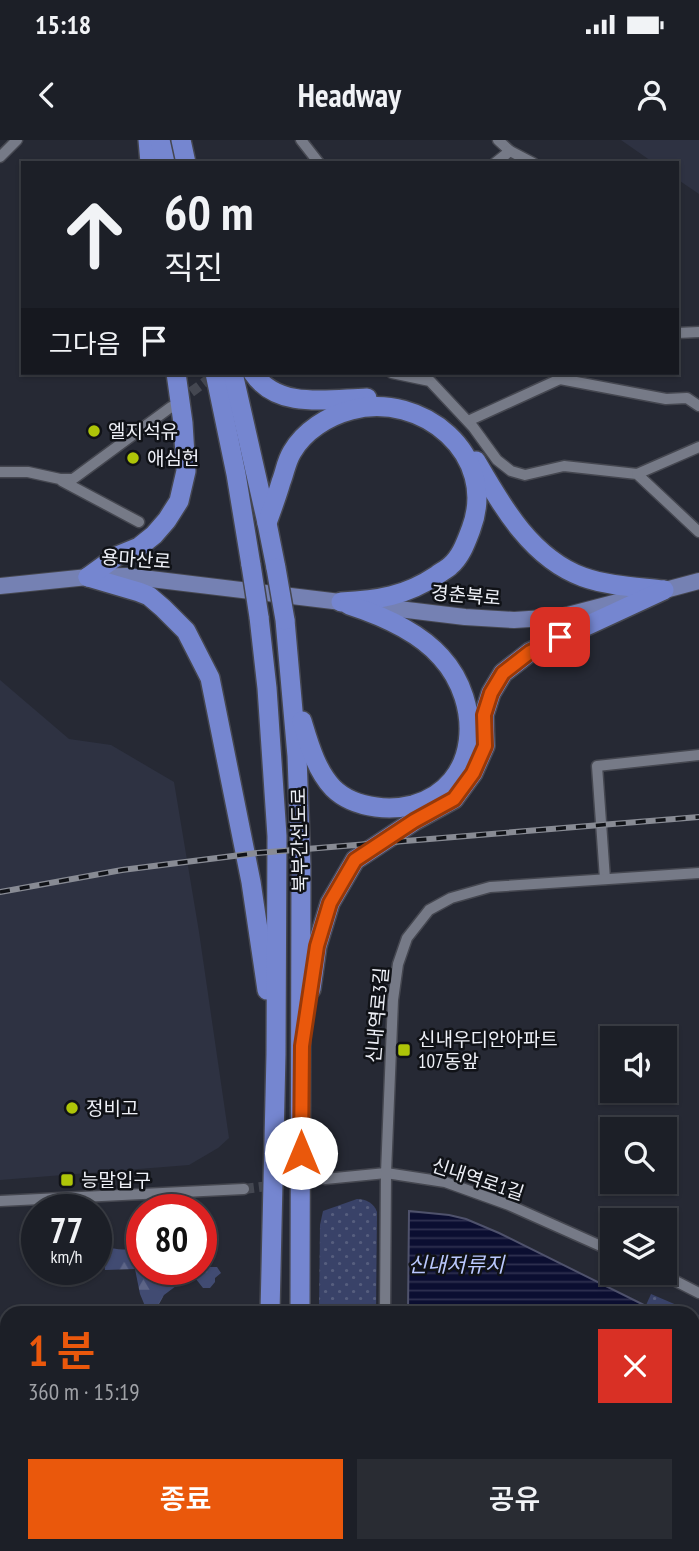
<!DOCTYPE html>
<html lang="ko">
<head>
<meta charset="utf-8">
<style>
  body { margin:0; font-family:"PT Sans Narrow","Noto Sans KR",sans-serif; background:#292c33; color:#f1f3f6; height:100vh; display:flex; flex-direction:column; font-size:26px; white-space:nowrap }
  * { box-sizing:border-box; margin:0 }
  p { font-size:23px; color:#a0a2a7 }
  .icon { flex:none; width:38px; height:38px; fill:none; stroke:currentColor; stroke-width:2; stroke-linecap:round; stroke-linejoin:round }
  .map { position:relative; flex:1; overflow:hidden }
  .sheet { position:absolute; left:0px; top:1166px; width:700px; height:247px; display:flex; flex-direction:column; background:#1c1f27; border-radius:21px 21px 0 0; box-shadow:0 2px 5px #0004,0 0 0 2px #3a3d44 }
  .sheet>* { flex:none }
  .hud { position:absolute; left:21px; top:21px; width:658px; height:214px; border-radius:0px; box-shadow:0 2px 5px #0004,0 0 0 2px #3a3d44; background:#1c1f27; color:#f1f3f6; overflow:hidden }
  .fabs { position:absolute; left:600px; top:886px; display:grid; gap:14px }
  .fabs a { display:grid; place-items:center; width:77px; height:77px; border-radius:0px; background:#1c1f27; box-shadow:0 2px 5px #0004,0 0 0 2px #3a3d44; font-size:35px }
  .speed { position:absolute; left:21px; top:1054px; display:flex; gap:14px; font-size:35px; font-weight:700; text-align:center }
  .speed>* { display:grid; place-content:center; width:91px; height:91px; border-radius:50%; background:#1c1f27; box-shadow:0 2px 5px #0004,0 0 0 2px #3a3d44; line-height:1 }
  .speed small { font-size:18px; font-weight:400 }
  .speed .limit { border:10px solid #d22; background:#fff; color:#111 }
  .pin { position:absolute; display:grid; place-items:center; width:60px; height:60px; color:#fff; margin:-30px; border-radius:14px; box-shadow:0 4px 10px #0006 }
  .me { position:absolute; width:77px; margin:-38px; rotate:0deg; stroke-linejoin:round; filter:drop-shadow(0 0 5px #0008) }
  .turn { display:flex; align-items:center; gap:24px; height:147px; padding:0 28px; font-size:32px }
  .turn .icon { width:91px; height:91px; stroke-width:2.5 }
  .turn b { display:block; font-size:49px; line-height:60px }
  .then { display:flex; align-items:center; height:66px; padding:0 28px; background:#0003; gap:14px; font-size:26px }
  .round { display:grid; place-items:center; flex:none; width:74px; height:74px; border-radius:0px; background:#292c33 }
  .summary { display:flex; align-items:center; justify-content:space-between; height:119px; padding:0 28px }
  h1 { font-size:42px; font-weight:600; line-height:52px; color:#ea580c }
  .action { display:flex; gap:14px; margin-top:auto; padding:14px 28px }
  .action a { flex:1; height:80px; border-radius:0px; background:#ea580c; color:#fff; font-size:28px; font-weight:600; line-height:80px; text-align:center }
  .action a+a { background:#292c33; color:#f1f3f6 }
  .status { display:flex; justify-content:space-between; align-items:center; height:49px; padding:0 35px; background:#1c1f27; direction:ltr }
  .status svg { height:19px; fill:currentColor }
  header { display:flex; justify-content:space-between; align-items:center; height:91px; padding:0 28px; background:#1c1f27; font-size:32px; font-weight:600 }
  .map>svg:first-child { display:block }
  .built { fill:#2e3242 }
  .green { fill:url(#green-dots) }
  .forest { fill:url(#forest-firs) }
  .water { fill:url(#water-rules); stroke:#4f526c; stroke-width:2 }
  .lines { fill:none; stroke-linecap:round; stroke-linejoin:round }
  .street-tunnel { stroke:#444751; stroke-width:10; stroke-dasharray:10 5; stroke-linecap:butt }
  .street-casing { stroke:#454750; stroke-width:13 }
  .secondary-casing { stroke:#454750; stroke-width:17 }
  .primary-casing { stroke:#454750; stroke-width:18 }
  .highway-casing { stroke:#454750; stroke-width:22 }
  .street { stroke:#767a87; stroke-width:10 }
  .secondary { stroke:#767a87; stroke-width:14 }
  .primary { stroke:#7581b3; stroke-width:16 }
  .highway { stroke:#7586d0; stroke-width:19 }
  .rail-casing { stroke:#888b94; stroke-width:6 }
  .rail { stroke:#101217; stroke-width:3.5; stroke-dasharray:10; stroke-linecap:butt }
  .highway-bridge-casing { stroke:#454750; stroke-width:22; stroke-linecap:butt }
  .highway-bridge { stroke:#7586d0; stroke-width:19 }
  .route-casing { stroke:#983908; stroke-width:18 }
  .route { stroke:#ea580c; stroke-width:12 }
  .poi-dot { fill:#aec508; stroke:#101217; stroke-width:2.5 }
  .labels { text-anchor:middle; stroke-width:5; stroke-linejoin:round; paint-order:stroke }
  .poi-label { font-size:19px; fill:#eef0f7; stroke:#101217; text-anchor:start }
  .street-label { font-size:19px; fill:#eef0f7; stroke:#101217 }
  .water-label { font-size:21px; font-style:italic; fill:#bac8fe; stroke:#101217 }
</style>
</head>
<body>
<div class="status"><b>15:18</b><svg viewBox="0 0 49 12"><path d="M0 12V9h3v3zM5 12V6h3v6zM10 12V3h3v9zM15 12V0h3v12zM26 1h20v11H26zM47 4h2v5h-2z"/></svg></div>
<header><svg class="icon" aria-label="back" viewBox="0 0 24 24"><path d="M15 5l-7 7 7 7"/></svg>Headway<svg class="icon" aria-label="person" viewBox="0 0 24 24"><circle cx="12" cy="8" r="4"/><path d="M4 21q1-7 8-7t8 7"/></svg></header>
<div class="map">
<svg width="699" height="1411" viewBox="0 0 699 1411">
  <defs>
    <pattern id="green-dots" width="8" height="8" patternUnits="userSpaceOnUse" patternTransform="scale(1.75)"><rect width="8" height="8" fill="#394268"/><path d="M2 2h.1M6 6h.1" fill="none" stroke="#565e7e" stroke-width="1.8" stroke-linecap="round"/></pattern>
    <pattern id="forest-firs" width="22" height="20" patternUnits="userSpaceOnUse" patternTransform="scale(1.75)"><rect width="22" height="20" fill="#414b72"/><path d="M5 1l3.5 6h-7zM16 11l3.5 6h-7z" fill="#5d6587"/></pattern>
    <pattern id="water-rules" width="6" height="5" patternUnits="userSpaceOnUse" patternTransform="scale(1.75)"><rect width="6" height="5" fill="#0b0e31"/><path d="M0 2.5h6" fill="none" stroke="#2f3150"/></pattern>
  </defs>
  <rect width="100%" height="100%" fill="#262934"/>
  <g class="built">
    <polygon points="621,0 699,0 699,54 677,39 677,23 654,23"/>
    <polygon points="0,540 69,599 111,605 174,642 199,792 229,998 218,1008 189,1025 0,1040"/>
    <polygon points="0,1312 7,1328 7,1405 41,1405 43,1411 0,1411"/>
  </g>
  <g class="green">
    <path d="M 357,1059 C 366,1059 374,1063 377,1072 L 376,1172 L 319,1172 L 320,1085 L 323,1071 Z"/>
    <polygon points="651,1154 693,1172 643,1172"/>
    <polygon points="693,1173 699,1175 699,1274 693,1271"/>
    <polygon points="315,1405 373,1405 373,1411 316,1411"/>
  </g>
  <path class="forest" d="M 142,1100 L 142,1129 L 201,1129 L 201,1108 L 206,1116 L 204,1118 L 208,1127 L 217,1127 L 221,1133 L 215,1138 L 215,1142 L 210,1148 L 203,1148 L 192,1134 L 164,1155 L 155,1171 L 145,1166 L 140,1154 L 135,1129 L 105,1130 L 102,1108 C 111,1107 119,1111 129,1109 L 133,1101 Z"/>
  <polygon class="water" points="409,1071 449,1075 466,1079 499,1093 646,1166 643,1172 408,1172"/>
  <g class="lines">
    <g class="street-tunnel">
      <polyline points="179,261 217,233"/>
      <polyline points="244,1049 325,1039"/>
    </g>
    <defs>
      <g id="street">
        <polyline points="301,0 319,23"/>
        <polyline points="498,0 510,11 533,23"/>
        <polyline points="0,17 17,0"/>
        <polyline points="495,23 510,11"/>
        <polyline points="677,193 699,192"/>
        <polyline points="392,233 430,241 473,287 497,320 511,331 525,335 564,326 637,334 699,392"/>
        <polyline points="560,239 666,259 687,258 699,266"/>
        <polyline points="468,281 560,239 570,233"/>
        <polyline points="0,332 28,332 60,339 73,339 171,267"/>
        <polyline points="637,334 699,307"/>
        <polyline points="62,341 139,382"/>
        <polyline points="605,739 597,626 699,615"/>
        <polyline points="325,1039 386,1033 445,1042 509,1065 612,1111"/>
        <polyline points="0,1061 244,1049"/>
        <polyline points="658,1132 699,1153"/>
        <polyline points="385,1172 386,1033 393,860 398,824 407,798 429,770 451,758 490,747 699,733"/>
        <polyline points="382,1411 382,1405"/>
      </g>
      <g id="secondary">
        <polyline points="0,1208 7,1224"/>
        <polyline points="83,1405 85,1411"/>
      </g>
      <g id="primary">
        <polyline points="0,446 88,437 126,436 465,477 514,480 560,477 629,459"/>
        <polyline points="654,453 699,441"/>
      </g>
      <g id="highway">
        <polyline points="148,0 150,23"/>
        <polyline points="160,0 165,23"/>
        <polyline points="181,0 186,23"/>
        <polyline points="215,233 236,334 251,425"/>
        <polyline points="233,233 267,383 276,428"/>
        <path d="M 253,233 C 278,270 329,259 367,258"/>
        <path d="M 476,321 C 502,366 531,418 583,437 C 608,446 637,447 663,450"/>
        <path d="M 267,383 C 272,369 277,356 281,342 C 285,332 286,322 292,312 C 304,291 328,276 351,270 C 422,251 499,315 471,389 C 466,402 461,417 450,426 C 447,429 441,432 437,435 C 406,456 378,460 341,462"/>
        <polyline points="88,437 139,452 149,456 163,468 186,491 210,538 251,742 267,850"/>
        <polyline points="88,437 117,416 139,407 154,395 167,380 179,361 186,331 183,283 176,233"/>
        <polyline points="259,477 267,548 277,696 276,914 270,1172"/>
        <polyline points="285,480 297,616 301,727 300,1172"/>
        <path d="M 302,581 C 309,604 316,630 333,648 C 344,659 361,665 376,667 C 390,669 401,668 413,665 C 481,646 483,563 441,517 C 419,492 380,475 349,465"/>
        <polyline points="311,849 317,806 330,763 355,720 414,681 454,659 473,633 485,606 484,575 491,553 503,533 530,512 664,450"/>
        <polyline points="271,1411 271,1405"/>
        <polyline points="299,1411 299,1405"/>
      </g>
    </defs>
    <use href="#street" class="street-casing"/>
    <use href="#secondary" class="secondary-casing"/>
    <use href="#primary" class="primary-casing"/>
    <use href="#highway" class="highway-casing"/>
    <use href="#street" class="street"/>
    <use href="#secondary" class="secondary"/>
    <use href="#primary" class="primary"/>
    <use href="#highway" class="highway"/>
    <defs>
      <polyline id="rail" points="0,752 122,730 257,713 699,677"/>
    </defs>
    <use href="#rail" class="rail-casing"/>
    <use href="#rail" class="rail"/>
    <defs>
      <g id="highway-bridge">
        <polyline points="251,425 259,477"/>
        <polyline points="276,428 285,480"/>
      </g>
    </defs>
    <use href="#highway-bridge" class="highway-bridge-casing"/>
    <use href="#highway-bridge" class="highway-bridge"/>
  </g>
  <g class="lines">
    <defs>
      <polyline id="route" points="301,1013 302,906 317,806 330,763 355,720 414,681 454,659 473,633 485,606 484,575 491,553 503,533 530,512 560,497"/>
    </defs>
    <use href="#route" class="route-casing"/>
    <use href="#route" class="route"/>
  </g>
  <g class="poi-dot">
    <circle cx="94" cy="291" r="7"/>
    <circle cx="133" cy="318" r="7"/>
    <rect x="397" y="903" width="14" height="14" rx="3.5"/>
    <circle cx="72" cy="968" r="7"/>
    <rect x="60" y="1033" width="14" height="14" rx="3.5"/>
  </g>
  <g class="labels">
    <g class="poi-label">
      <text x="108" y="298">엘지석유</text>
      <text x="147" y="325">애심헌</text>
      <text x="418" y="906">신내우디안아파트<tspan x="418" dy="22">107동앞</tspan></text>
      <text x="86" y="975">정비고</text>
      <text x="81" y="1047">능말입구</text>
    </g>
    <g class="street-label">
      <text transform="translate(136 419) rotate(4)" y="7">용마산로</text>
      <text transform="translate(466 455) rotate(5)" y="7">경춘북로</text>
      <text transform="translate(299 700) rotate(-91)" y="7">북부간선도로</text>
      <text transform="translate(377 875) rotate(-85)" y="7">신내역로3길</text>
      <text transform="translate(478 1039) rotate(18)" y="7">신내역로1길</text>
    </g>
    <g class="water-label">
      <text x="456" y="1132">신내저류지</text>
    </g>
  </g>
</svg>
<div class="fabs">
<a><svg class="icon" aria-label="sound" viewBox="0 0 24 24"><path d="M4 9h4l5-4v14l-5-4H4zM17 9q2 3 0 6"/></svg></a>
<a><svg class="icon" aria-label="search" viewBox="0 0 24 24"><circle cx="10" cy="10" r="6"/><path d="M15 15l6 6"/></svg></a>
<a><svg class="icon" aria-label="layers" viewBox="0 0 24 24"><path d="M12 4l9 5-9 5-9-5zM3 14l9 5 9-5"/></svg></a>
</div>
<div class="speed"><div>77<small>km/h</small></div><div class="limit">80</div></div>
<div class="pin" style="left:560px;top:497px;background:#d93025"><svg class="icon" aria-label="arrive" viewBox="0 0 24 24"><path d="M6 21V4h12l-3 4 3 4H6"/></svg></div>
<svg class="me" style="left:301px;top:1013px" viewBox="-20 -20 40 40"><circle r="19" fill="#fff"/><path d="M0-13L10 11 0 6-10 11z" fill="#ea580c"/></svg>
<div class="hud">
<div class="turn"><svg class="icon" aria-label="ahead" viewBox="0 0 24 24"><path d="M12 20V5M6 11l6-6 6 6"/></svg><div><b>60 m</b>직진</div></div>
<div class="then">그다음<svg class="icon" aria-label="arrive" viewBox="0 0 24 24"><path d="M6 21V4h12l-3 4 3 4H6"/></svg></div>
</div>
<section class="sheet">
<div class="summary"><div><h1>1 분</h1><p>360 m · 15:19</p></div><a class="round" style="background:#d93025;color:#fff"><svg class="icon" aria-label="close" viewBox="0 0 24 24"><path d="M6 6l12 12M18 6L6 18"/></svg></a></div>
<div class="action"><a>종료</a><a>공유</a></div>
</section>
</div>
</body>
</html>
